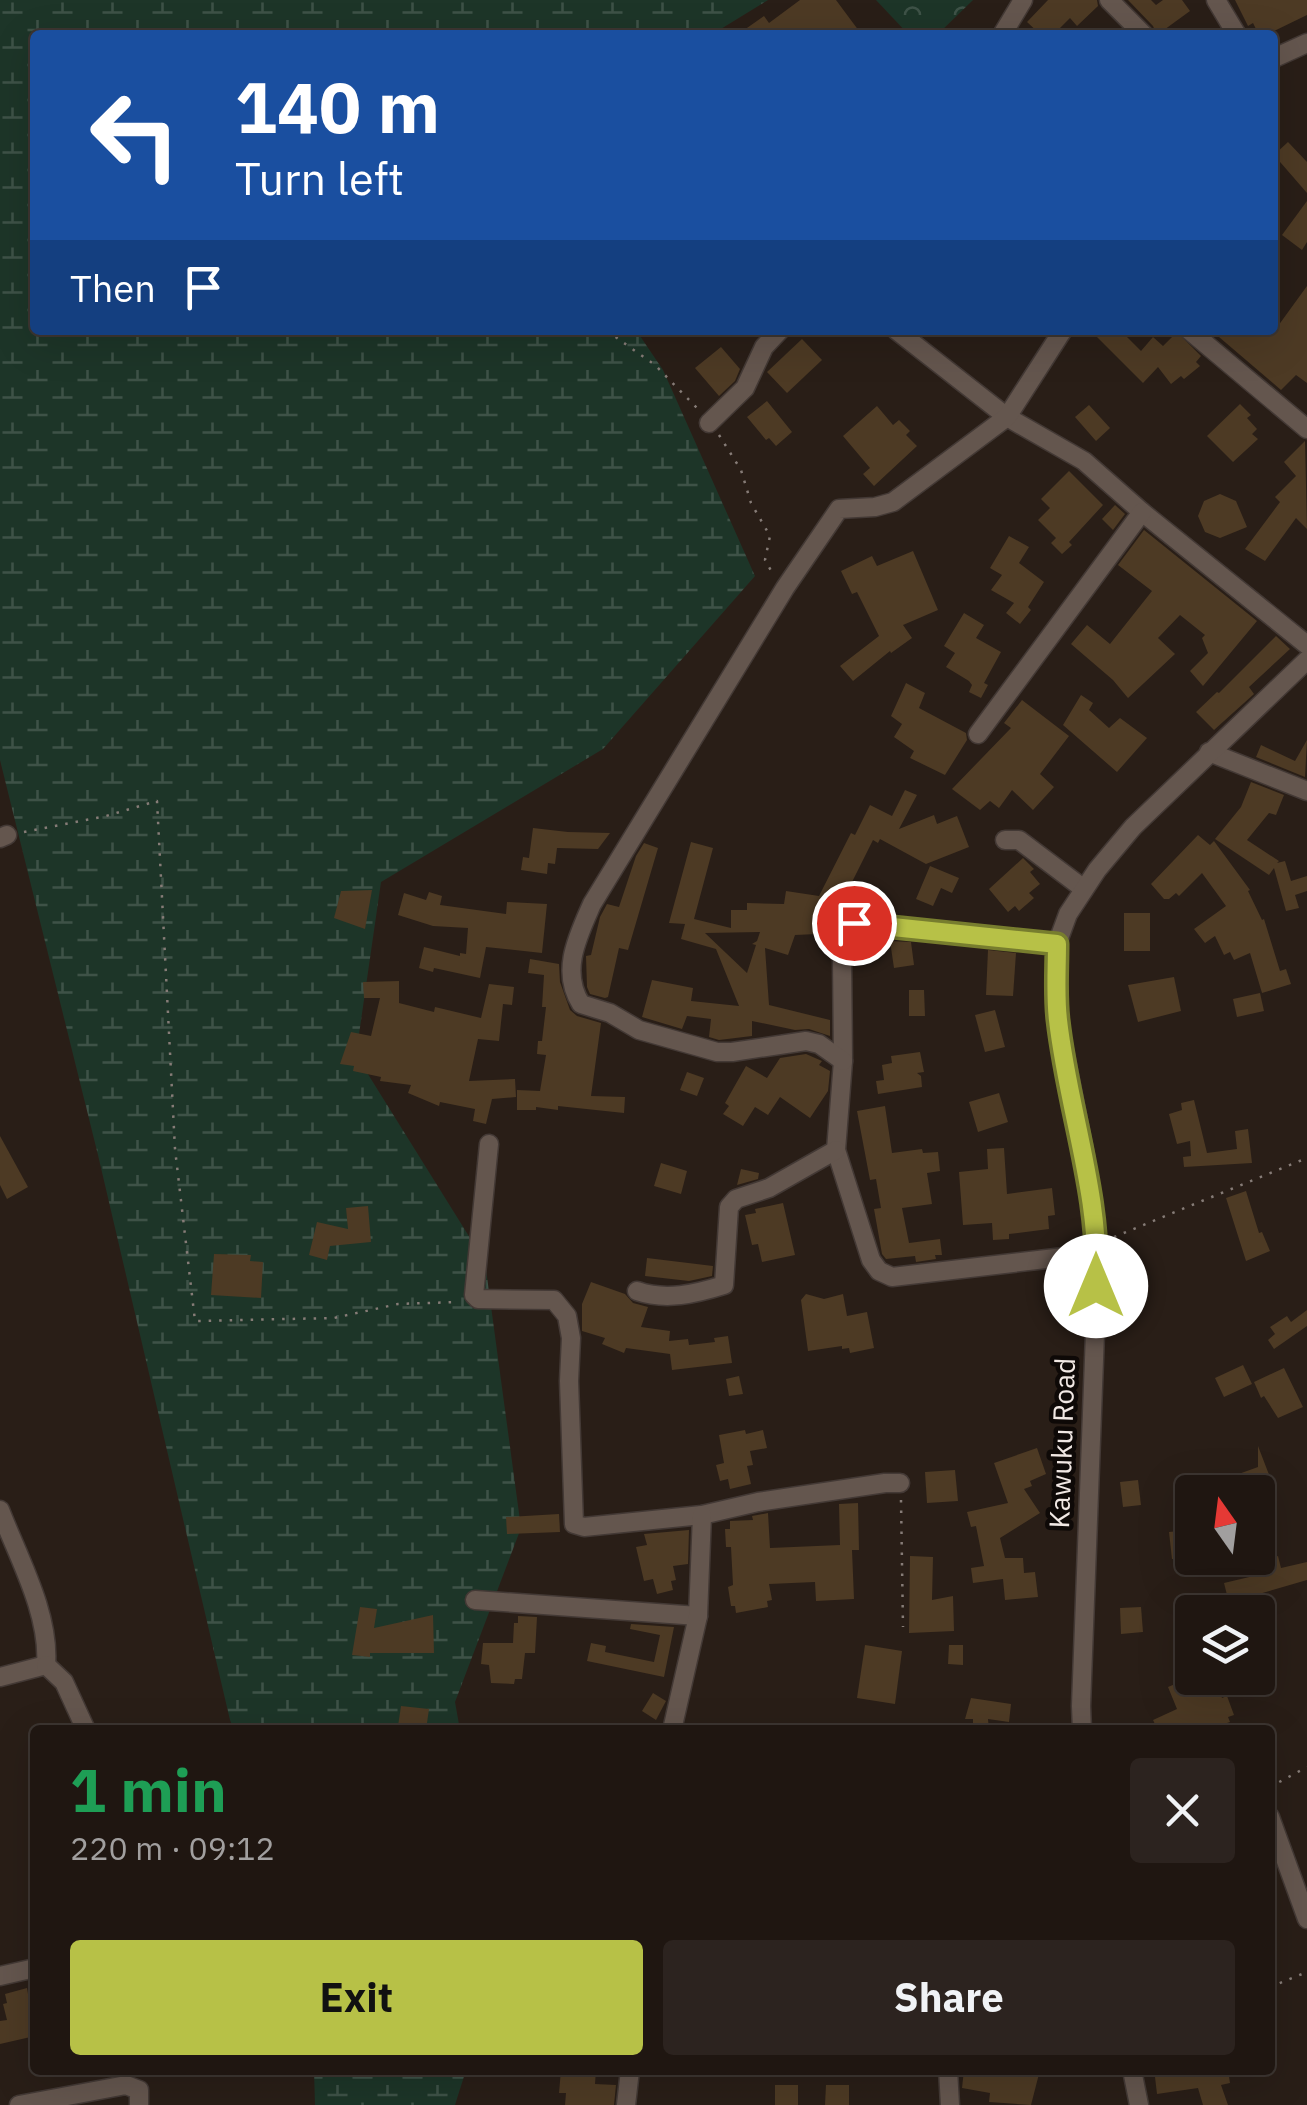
<!DOCTYPE html>
<html lang="en">
<head>
<meta charset="utf-8">
<style>
  body { margin:0; font-family:"IBM Plex Sans",sans-serif; background:#2c231f; color:#f1f3f6; height:100vh; display:flex; flex-direction:column; font-size:38px; white-space:nowrap }
  * { box-sizing:border-box; margin:0 }
  p { font-size:32px; color:#a19f9f }
  .icon { flex:none; width:55px; height:55px; fill:none; stroke:currentColor; stroke-width:2; stroke-linecap:round; stroke-linejoin:round }
  .map { position:relative; flex:1; overflow:hidden }
  .side { position:absolute; left:30px; top:1725px; width:1245px; height:350px; display:flex; flex-direction:column; background:#1f1611; border-radius:10px; box-shadow:0 10px 40px #0002,0 0 0 2px #3c3531 }
  .side>* { flex:none }
  .guide { position:absolute; left:30px; top:30px; width:1248px; height:305px; border-radius:10px; box-shadow:0 10px 40px #0002,0 0 0 2px #3c3531; background:#1a4fa0; color:#fff; overflow:hidden }
  .needle { width:65px; rotate:346deg }
  .controls { position:absolute; left:1175px; top:1475px; display:grid; gap:20px }
  .controls a { display:grid; place-items:center; width:100px; height:100px; border-radius:10px; background:#1f1611; box-shadow:0 10px 40px #0002,0 0 0 2px #3c3531; font-size:50px }
  .pin { position:absolute; display:grid; place-items:center; width:85px; height:85px; color:#fff; margin:-42px; border:5px solid #fff; border-radius:50%; box-shadow:0 2px 10px #0007 }
  .me { position:absolute; width:110px; margin:-55px; rotate:0deg; stroke-linejoin:round; filter:drop-shadow(0 0 8px #0008) }
  .turn { display:flex; align-items:center; gap:35px; height:210px; padding:0 40px; font-size:45px }
  .turn .icon { width:130px; height:130px; stroke-width:2.5 }
  .turn b { display:block; font-size:70px; line-height:85px }
  .then { display:flex; align-items:center; height:95px; padding:0 40px; background:#0003; gap:20px; font-size:38px }
  .round { display:grid; place-items:center; flex:none; width:105px; height:105px; border-radius:10px; background:#2c231f }
  .overview { display:flex; align-items:center; justify-content:space-between; height:170px; padding:0 40px }
  h1 { font-size:60px; font-weight:800; line-height:75px; color:#1e9e55 }
  .action { display:flex; gap:20px; margin-top:auto; padding:20px 40px }
  .action a { flex:1; height:115px; border-radius:10px; background:#b7c147; color:#111; font-size:40px; font-weight:800; line-height:115px; text-align:center }
  .action a+a { background:#2c231f; color:#f1f3f6 }
  .map>svg:first-child { display:block }
  .forest { fill:url(#forest-crowns) }
  .wetland { fill:url(#wetland-marsh) }
  .building { fill:#4d3a24; fill-rule:evenodd }
  .lines { fill:none; stroke-linecap:round; stroke-linejoin:round }
  .minor-casing { stroke:#433935; stroke-width:21 }
  .path { stroke:#867c77; stroke-width:2.5; stroke-dasharray:2.5 8; stroke-linecap:butt }
  .minor { stroke:#64564e; stroke-width:18 }
  .route-casing { stroke:#777d2e; stroke-width:25 }
  .route { stroke:#b7c147; stroke-width:18 }
  .labels { text-anchor:middle; stroke-width:9; stroke-linejoin:round; paint-order:stroke }
  .street-label { font-size:28px; fill:#f1e8e4; stroke:#0e0907 }
</style>
</head>
<body>
<div class="map">
<svg width="1307" height="2105" viewBox="0 0 1307 2105">
  <defs>
    <pattern id="forest-crowns" width="20" height="18" patternUnits="userSpaceOnUse" patternTransform="scale(2.5)"><rect width="20" height="18" fill="#1d3528"/><path d="M2 6a3 3 0 1 1 6 0M12 15a3 3 0 1 1 6 0" fill="none" stroke="#3e5247"/></pattern>
    <pattern id="wetland-marsh" width="20" height="14" patternUnits="userSpaceOnUse" patternTransform="scale(2.5)"><rect width="20" height="14" fill="#1d3528"/><path d="M1 5h8M5 5V1M11 12h8M15 12V8" fill="none" stroke="#3e5247"/></pattern>
  </defs>
  <rect width="100%" height="100%" fill="#291e17"/>
  <polygon class="forest" points="876,0 973,0 937,35 909,35"/>
  <g class="wetland">
    <polygon points="0,0 768,0 711,35 35,35 35,330 636,330 663,370 755,576 603,749 381,882 356,1055 485,1262 521,1528 455,1702 460,1730 234,1730 230,1720 98,1155 0,760"/>
    <polygon points="314,2070 466,2070 455,2105 315,2105"/>
  </g>
  <g class="building">
    <polygon points="800,0 836,0 862,35 737,35 764,16 769,23"/>
    <polygon points="1048,0 1097,0 1098,6 1077,26 1070,18 1053,35 1041,35 1027,22"/>
    <polygon points="1128,0 1151,0 1156,5 1163,0 1182,0 1190,11 1157,35 1153,26"/>
    <polygon points="1235,0 1307,0 1307,15 1266,35 1259,35 1253,23 1248,26"/>
    <polygon points="1288,142 1307,162 1307,193 1274,155"/>
    <polygon points="1307,201 1307,242 1302,250 1282,235"/>
    <polygon points="1307,286 1307,383 1296,375 1281,390 1219,337 1225,330 1272,330 1272,321 1278,326"/>
    <polygon points="1090,330 1120,330 1141,351 1153,337 1163,346 1177,332 1201,356 1196,362 1200,366 1184,379 1181,376 1171,384 1158,367 1143,383"/>
    <polygon points="802,339 822,360 787,393 767,372"/>
    <polygon points="721,347 740,369 735,381 719,396 695,368"/>
    <polygon points="767,401 792,432 776,446 769,438 766,440 747,417"/>
    <polygon points="1240,404 1251,415 1247,418 1257,429 1252,434 1258,439 1233,462 1207,436"/>
    <polygon points="1089,405 1110,428 1096,441 1075,417"/>
    <polygon points="877,406 893,425 899,420 910,431 906,435 917,446 874,486 863,474 870,468 843,436"/>
    <polygon points="1305,441 1307,529 1296,518 1265,561 1245,549 1280,502 1275,497 1296,476 1284,462"/>
    <polygon points="1069,471 1103,505 1069,542 1072,545 1062,554 1051,543 1056,538 1038,520 1050,508 1041,499"/>
    <polygon points="1220,494 1236,501 1247,527 1220,538 1205,532 1198,516 1204,501"/>
    <polygon points="1115,505 1125,514 1113,530 1102,519"/>
    <polygon points="1144,530 1257,621 1203,686 1190,671 1208,653 1202,638 1205,635 1180,615 1158,638 1175,654 1128,698 1113,680 1071,644 1087,625 1110,644 1152,591 1118,565"/>
    <polygon points="1009,536 1029,547 1019,563 1044,582 1028,607 1031,610 1020,624 1006,613 1014,603 991,590 1002,575 990,568"/>
    <polygon points="913,551 938,610 903,625 912,638 891,653 890,651 853,681 840,666 879,636 857,592 852,594 841,571 872,556 877,566"/>
    <polygon points="964,613 984,625 976,638 1001,652 984,683 988,685 981,698 969,692 972,685 969,681 946,667 955,653 944,646"/>
    <polygon points="1276,636 1290,649 1249,687 1254,694 1214,730 1196,712 1217,692 1219,693"/>
    <polygon points="906,683 925,693 919,708 966,733 967,740 945,775 910,758 914,751 894,737 902,724 891,716"/>
    <polygon points="1081,695 1093,703 1089,710 1109,728 1120,718 1147,738 1117,772 1063,725"/>
    <polygon points="1022,700 1069,736 1040,774 1054,787 1033,810 1012,790 999,808 990,801 980,810 952,789 1011,728 1004,723"/>
    <polygon points="1307,740 1305,777 1256,757 1261,745 1295,761"/>
    <polygon points="1251,782 1284,795 1276,815 1269,813 1247,840 1279,861 1277,863 1285,861 1291,881 1307,876 1307,891 1295,895 1299,908 1286,911 1274,868 1269,875 1215,839 1241,807"/>
    <path d="M 905,790 L 917,795 L 899,829 L 934,815 L 937,824 L 957,816 L 969,847 L 926,864 L 880,839 L 878,843 L 873,840 L 842,902 L 837,927 L 830,928 L 831,938 L 818,940 L 817,934 L 795,935 L 788,955 L 765,948 L 769,1005 L 830,1020 L 830,1036 L 809,1029 L 795,1030 L 752,1021 L 752,1036 L 719,1040 L 709,1037 L 711,1019 L 687,1016 L 682,1029 L 642,1017 L 652,980 L 693,988 L 691,1001 L 739,1006 L 716,949 L 681,939 L 685,924 L 669,923 L 691,842 L 713,848 L 694,919 L 731,928 L 731,910 L 747,910 L 747,903 L 784,904 L 786,891 L 819,896 L 851,833 L 855,835 L 870,805 L 892,816 ZM 760,932 L 757,941 L 752,944 L 756,945 L 747,973 L 705,933 Z"/>
    <polygon points="533,828 568,832 610,833 598,849 557,848 555,864 548,863 547,874 521,870 523,857 529,858"/>
    <polygon points="1198,835 1210,845 1214,841 1250,890 1248,891 1262,920 1264,919 1280,971 1286,969 1291,984 1262,993 1250,953 1234,960 1230,952 1224,955 1215,936 1205,943 1194,929 1226,906 1202,873 1179,896 1176,893 1169,899 1164,899 1151,884"/>
    <polygon points="644,843 658,848 628,950 619,948 608,997 605,998 590,994 587,987 586,956 591,955 600,917 607,904 619,907 636,856"/>
    <polygon points="1023,858 1034,869 1030,872 1040,884 1029,893 1034,898 1019,911 1015,906 1008,912 989,889"/>
    <polygon points="930,866 959,878 952,893 941,888 933,906 916,899"/>
    <polygon points="372,890 365,929 334,918 341,891"/>
    <polygon points="429,892 442,896 440,905 506,914 507,902 547,904 542,953 486,947 480,978 434,968 433,972 419,968 424,947 460,956 460,953 466,954 468,928 433,926 398,915 404,893 426,900"/>
    <rect x="1124" y="913" width="26" height="38"/>
    <polygon points="890,941 911,942 914,965 894,968"/>
    <polygon points="988,950 1016,953 1013,996 986,995"/>
    <polygon points="530,959 559,964 560,982 570,1010 577,1016 601,1023 591,1096 625,1097 624,1113 558,1106 558,1110 536,1107 536,1110 517,1110 517,1090 540,1091 546,1055 537,1054 538,1041 542,1041 546,1007 542,1007 544,975 528,973"/>
    <polygon points="1174,977 1181,1011 1138,1022 1128,985"/>
    <polygon points="399,981 399,1003 434,1012 435,1007 481,1018 489,984 514,987 512,1005 503,1004 499,1041 478,1039 469,1081 515,1079 516,1097 492,1099 486,1124 473,1121 475,1109 440,1102 439,1106 408,1093 411,1085 380,1081 381,1077 353,1071 354,1066 340,1064 351,1032 371,1036 380,998 364,998 363,982"/>
    <polygon points="909,990 924,990 925,1016 909,1016"/>
    <polygon points="1260,993 1264,1011 1237,1017 1233,999"/>
    <polygon points="995,1010 1005,1047 985,1052 975,1015"/>
    <polygon points="920,1052 924,1072 917,1073 921,1076 922,1087 878,1094 876,1081 884,1080 882,1065 892,1063 891,1056"/>
    <polygon points="806,1054 822,1061 819,1065 830,1071 828,1091 810,1118 780,1097 768,1115 755,1107 743,1126 723,1114 729,1106 725,1103 746,1066 767,1078 780,1058"/>
    <polygon points="687,1072 704,1078 697,1096 680,1090"/>
    <polygon points="999,1093 1008,1122 978,1132 969,1102"/>
    <polygon points="1194,1100 1207,1153 1237,1149 1235,1131 1248,1129 1252,1163 1184,1167 1183,1157 1191,1156 1190,1141 1177,1144 1169,1114 1182,1110 1181,1103"/>
    <polygon points="885,1106 892,1153 922,1149 923,1153 938,1152 940,1171 927,1173 932,1204 902,1208 909,1243 940,1239 942,1255 935,1255 936,1259 916,1262 915,1256 886,1259 882,1254 874,1209 881,1208 876,1179 870,1180 857,1111"/>
    <polygon points="0,1136 28,1187 7,1199 0,1185"/>
    <polygon points="1004,1148 1007,1194 1052,1188 1055,1215 1048,1216 1049,1229 1009,1234 1009,1239 993,1240 992,1223 963,1225 959,1172 988,1169 987,1149"/>
    <polygon points="661,1163 687,1171 681,1194 654,1186"/>
    <polygon points="741,1169 759,1173 758,1179 737,1185"/>
    <polygon points="1246,1191 1259,1233 1262,1232 1270,1251 1246,1261 1226,1198"/>
    <polygon points="783,1203 795,1255 762,1262 758,1244 752,1245 745,1215 756,1213 755,1209"/>
    <polygon points="368,1206 371,1242 330,1246 327,1260 309,1255 317,1222 348,1229 346,1208"/>
    <polygon points="214,1254 251,1255 250,1261 263,1262 261,1298 211,1295"/>
    <polygon points="647,1258 713,1266 712,1276 689,1281 645,1276"/>
    <polygon points="591,1282 625,1294 633,1303 648,1307 641,1327 670,1331 669,1341 688,1339 689,1345 715,1342 714,1338 728,1336 732,1363 672,1370 670,1354 626,1348 624,1353 602,1344 605,1338 582,1331 582,1304"/>
    <polygon points="806,1294 824,1299 843,1294 847,1316 867,1312 874,1348 850,1353 849,1348 842,1349 842,1346 808,1351 801,1300"/>
    <polygon points="1307,1310 1307,1326 1274,1349 1268,1340 1275,1334 1270,1327 1287,1316 1291,1322"/>
    <polygon points="1243,1365 1252,1384 1224,1397 1215,1378"/>
    <polygon points="1284,1368 1303,1407 1278,1418 1264,1396 1261,1398 1254,1382"/>
    <polygon points="739,1376 743,1394 729,1396 726,1379"/>
    <polygon points="745,1430 746,1434 763,1430 767,1448 750,1451 753,1465 747,1466 751,1484 730,1489 728,1479 720,1481 716,1465 724,1463 719,1435"/>
    <polygon points="1258,1446 1273,1485 1258,1491 1258,1485 1227,1492 1222,1480 1258,1467"/>
    <polygon points="1037,1448 1046,1474 1030,1481 1032,1486 1024,1489 1040,1513 1000,1538 1005,1558 1023,1558 1024,1573 1035,1572 1038,1597 1005,1600 1003,1579 973,1583 971,1568 984,1566 976,1526 971,1527 967,1512 1008,1503 994,1463"/>
    <polygon points="955,1470 958,1501 927,1503 925,1472"/>
    <polygon points="1138,1480 1141,1505 1123,1507 1120,1482"/>
    <polygon points="858,1503 859,1550 852,1550 854,1599 816,1601 815,1582 769,1584 772,1600 767,1601 768,1607 736,1613 735,1606 731,1606 728,1587 733,1585 731,1547 726,1547 725,1529 730,1529 730,1521 753,1520 752,1516 768,1513 770,1548 840,1545 839,1504"/>
    <polygon points="559,1514 560,1532 507,1534 506,1517"/>
    <polygon points="1258,1516 1262,1516 1273,1558 1278,1556 1281,1568 1307,1562 1307,1580 1245,1598 1246,1603 1230,1607 1224,1583 1262,1574 1258,1558"/>
    <polygon points="689,1530 688,1564 673,1566 676,1580 671,1581 673,1590 657,1594 653,1579 644,1581 636,1547 647,1545 644,1534"/>
    <polygon points="1190,1530 1192,1557 1172,1559 1169,1532"/>
    <polygon points="910,1556 933,1557 932,1600 953,1596 954,1631 909,1633"/>
    <polygon points="360,1607 377,1609 374,1628 433,1615 434,1653 370,1653 370,1657 352,1655"/>
    <polygon points="1141,1607 1143,1632 1121,1634 1120,1608"/>
    <polygon points="518,1616 537,1617 535,1653 525,1653 522,1679 515,1679 514,1684 491,1683 489,1665 481,1664 483,1643 513,1643 514,1623 518,1623"/>
    <polygon points="631,1624 674,1627 664,1677 587,1661 591,1643 606,1646 605,1652 654,1662 660,1635 630,1629"/>
    <polygon points="865,1645 902,1651 895,1704 857,1698"/>
    <polygon points="949,1645 963,1645 963,1665 948,1664"/>
    <polygon points="1192,1677 1192,1697 1218,1688 1222,1698 1227,1696 1234,1715 1228,1717 1230,1722 1224,1724 1228,1730 1158,1730 1153,1720 1177,1709 1168,1687"/>
    <polygon points="653,1693 666,1701 656,1720 642,1711"/>
    <polygon points="971,1698 1011,1704 1009,1722 988,1719 989,1730 973,1730 973,1719 965,1719"/>
    <polygon points="401,1706 429,1709 426,1730 398,1726"/>
    <polygon points="27,1988 35,2036 0,2044 0,2021 7,2020 3,2004 7,2003 5,1994"/>
    <polygon points="561,2070 596,2070 595,2084 616,2085 614,2105 565,2105 566,2093 559,2093"/>
    <polygon points="964,2070 1040,2070 1031,2105 989,2102 990,2093 962,2088"/>
    <polygon points="1206,2070 1228,2070 1230,2083 1221,2085 1228,2105 1203,2105 1198,2088 1157,2094 1155,2077"/>
    <rect x="775" y="2085" width="23" height="20"/>
    <polygon points="826,2085 849,2085 849,2105 825,2105"/>
  </g>
  <g class="lines">
    <defs>
      <g id="minor">
        <polyline points="1109,0 1144,35"/>
        <polyline points="1216,0 1237,35"/>
        <polyline points="1002,35 1023,0"/>
        <polyline points="1272,59 1307,43"/>
        <polyline points="896,330 1007,417 1084,461 1142,512 1307,645"/>
        <polyline points="1189,330 1307,429"/>
        <polyline points="709,423 745,388 764,347 780,330"/>
        <polyline points="978,734 1142,512"/>
        <polyline points="1209,752 1307,791"/>
        <polyline points="0,838 7,835"/>
        <polyline points="1005,840 1019,840 1084,889"/>
        <polyline points="1057,944 851,924 842,958 843,1061 836,1150 871,1260 879,1271 892,1277 1098,1253"/>
        <path d="M 843,1061 L 819,1044 L 806,1041 L 732,1052 L 717,1052 L 639,1030 L 610,1013 L 581,1004 C 560,971 578,936 592,904 L 785,588 L 839,509 L 875,507 L 893,502 L 1007,417 L 1063,330"/>
        <polyline points="489,1144 474,1295 478,1299 554,1300 567,1316 571,1338 569,1381 574,1524 584,1527 702,1515 758,1502 885,1483 900,1483"/>
        <path d="M 637,1291 C 666,1301 695,1294 724,1285 L 729,1207 L 736,1199 L 769,1188 L 836,1150"/>
        <path d="M 0,1510 C 18,1557 50,1614 46,1665 L 0,1677"/>
        <polyline points="475,1600 698,1616"/>
        <polyline points="46,1665 64,1682 86,1730"/>
        <polyline points="672,1730 698,1616 702,1515"/>
        <polyline points="1082,1730 1081,1706 1098,1253 1085,1156 1058,1020 1057,944 1068,914 1097,870 1133,827 1307,660"/>
        <polyline points="1270,1817 1307,1919"/>
        <polyline points="0,1976 35,1968"/>
        <polyline points="948,2070 950,2105"/>
        <polyline points="1132,2070 1139,2105"/>
        <polyline points="19,2105 126,2085 139,2090 139,2105"/>
        <polyline points="626,2105 630,2070"/>
      </g>
    </defs>
    <use href="#minor" class="minor-casing"/>
    <g class="path">
      <polyline points="607,331 655,365 699,410"/>
      <polyline points="719,435 741,470 751,503 770,536 765,560 774,576"/>
      <polyline points="24,832 106,816 157,801 175,1149 195,1321 334,1318 398,1304 457,1302"/>
      <polyline points="1114,1237 1307,1158"/>
      <polyline points="901,1500 903,1627"/>
      <polyline points="1270,1787 1307,1767"/>
      <polyline points="1270,1987 1307,1972"/>
    </g>
    <use href="#minor" class="minor"/>
  </g>
  <g class="lines">
    <defs>
      <path id="route" d="M 854,923 L 1057,944 C 1057,969 1055,995 1058,1020 C 1068,1110 1101,1195 1096,1286"/>
    </defs>
    <use href="#route" class="route-casing"/>
    <use href="#route" class="route"/>
  </g>
  <g class="labels">
    <g class="street-label">
      <text transform="translate(1062 1443) rotate(-88)" y="10">Kawuku Road</text>
    </g>
  </g>
</svg>
<div class="controls">
<a><svg class="needle" viewBox="-14 -14 28 28"><path d="M0-13l5 13h-10z" fill="#e53935"/><path d="M0 13l5-13h-10z" fill="#a19f9f"/></svg></a>
<a><svg class="icon" aria-label="layers" viewBox="0 0 24 24"><path d="M12 4l9 5-9 5-9-5zM3 14l9 5 9-5"/></svg></a>
</div>
<div class="pin" style="left:854px;top:923px;background:#d93025"><svg class="icon" aria-label="arrive" viewBox="0 0 24 24"><path d="M6 21V4h12l-3 4 3 4H6"/></svg></div>
<svg class="me" style="left:1096px;top:1286px" viewBox="-20 -20 40 40"><circle r="19" fill="#fff"/><path d="M0-13L10 11 0 6-10 11z" fill="#b7c147"/></svg>
<div class="guide">
<div class="turn"><svg class="icon" aria-label="left" viewBox="0 0 24 24"><path d="M17 20v-9H6M10 6l-5 5 5 5"/></svg><div><b>140 m</b>Turn left</div></div>
<div class="then">Then<svg class="icon" aria-label="arrive" viewBox="0 0 24 24"><path d="M6 21V4h12l-3 4 3 4H6"/></svg></div>
</div>
<section class="side">
<div class="overview"><div><h1>1 min</h1><p>220 m · 09:12</p></div><a class="round"><svg class="icon" aria-label="close" viewBox="0 0 24 24"><path d="M6 6l12 12M18 6L6 18"/></svg></a></div>
<div class="action"><a>Exit</a><a>Share</a></div>
</section>
</div>
</body>
</html>
